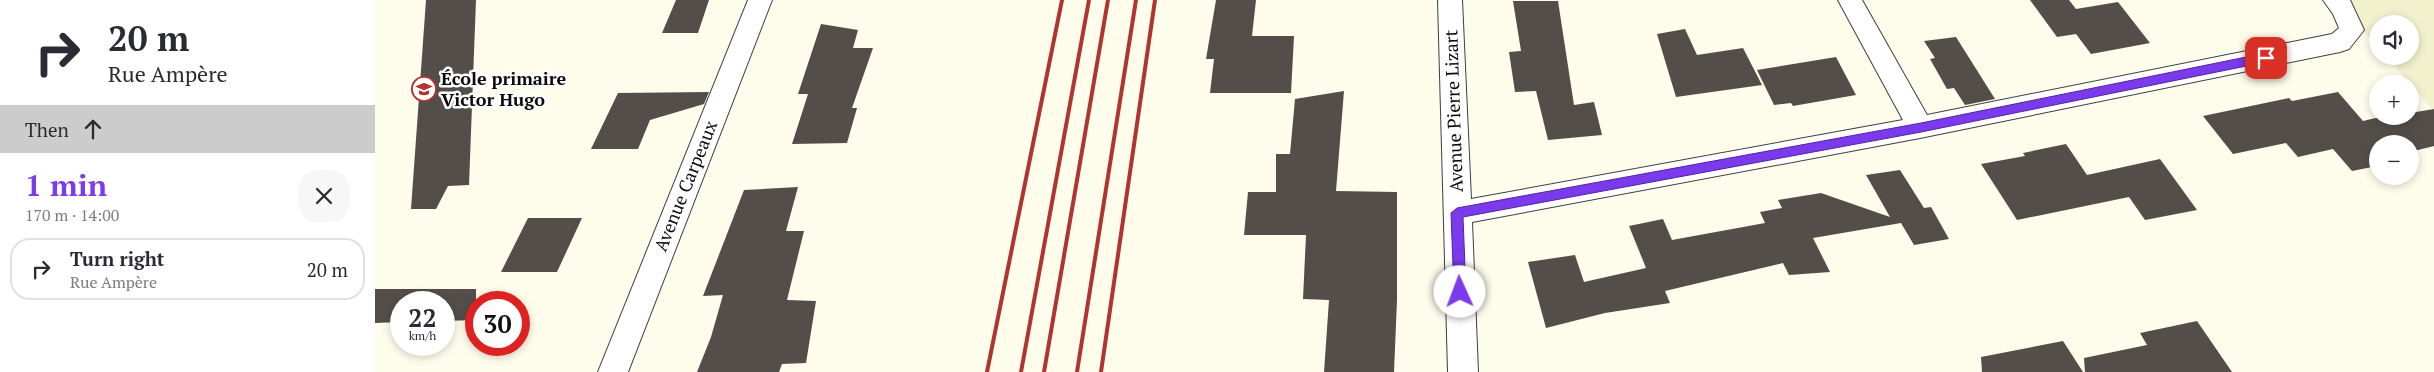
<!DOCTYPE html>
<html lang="en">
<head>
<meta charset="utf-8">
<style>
  body { margin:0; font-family:"PT Serif",serif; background:#f7f7f7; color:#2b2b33; height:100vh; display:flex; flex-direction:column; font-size:19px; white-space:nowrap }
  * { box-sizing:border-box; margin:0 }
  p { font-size:16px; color:#7c7c81 }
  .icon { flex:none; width:28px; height:28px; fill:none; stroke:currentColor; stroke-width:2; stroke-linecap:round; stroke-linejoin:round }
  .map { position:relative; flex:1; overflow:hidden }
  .side { display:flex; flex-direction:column; background:#fff; width:375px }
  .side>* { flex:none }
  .banner { background:#fff; color:#2b2b33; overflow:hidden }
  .buttons { position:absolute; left:1994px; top:15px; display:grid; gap:10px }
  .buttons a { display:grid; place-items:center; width:50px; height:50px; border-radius:50%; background:#fff; box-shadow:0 2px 8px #0003; font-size:25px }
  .speed { position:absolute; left:15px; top:291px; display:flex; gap:10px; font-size:25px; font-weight:700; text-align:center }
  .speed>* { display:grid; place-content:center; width:65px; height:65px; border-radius:50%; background:#fff; box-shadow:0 2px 8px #0003; line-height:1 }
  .speed small { font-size:12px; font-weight:400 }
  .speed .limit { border:8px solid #d22; background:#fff; color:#111 }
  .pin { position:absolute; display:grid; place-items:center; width:42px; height:42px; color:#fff; margin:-21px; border-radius:10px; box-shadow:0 2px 8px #0006 }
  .me { position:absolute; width:55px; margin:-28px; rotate:358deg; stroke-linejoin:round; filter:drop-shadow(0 0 4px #0008) }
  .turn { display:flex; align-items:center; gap:18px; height:105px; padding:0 25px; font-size:22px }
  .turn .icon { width:65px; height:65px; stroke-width:2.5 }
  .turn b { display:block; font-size:35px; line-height:42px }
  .then { display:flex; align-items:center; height:48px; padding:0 25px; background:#0003; gap:10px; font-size:19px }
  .round { display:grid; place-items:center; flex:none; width:52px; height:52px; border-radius:20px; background:#f7f7f7 }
  .overview { display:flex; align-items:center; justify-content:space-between; height:85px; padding:0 25px }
  h1 { font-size:30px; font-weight:700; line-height:38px; color:#7c3aed }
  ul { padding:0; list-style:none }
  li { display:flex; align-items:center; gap:15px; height:62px; margin:0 10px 8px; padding:0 15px; border:2px solid #e1e1e2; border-radius:20px }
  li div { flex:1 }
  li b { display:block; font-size:19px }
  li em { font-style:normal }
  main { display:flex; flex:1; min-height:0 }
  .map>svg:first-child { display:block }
  .farmland { fill:#f1f1ce }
  .building { fill:#534e49 }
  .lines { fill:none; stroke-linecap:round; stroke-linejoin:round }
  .street-casing { stroke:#3e3e3e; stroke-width:2 }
  .street { fill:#fff; fill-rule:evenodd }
  .rail { stroke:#b0342f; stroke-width:4 }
  .route { fill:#7c3aed; stroke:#51269a }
  .labels { text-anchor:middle; stroke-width:5; stroke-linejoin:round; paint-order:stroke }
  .poi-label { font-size:18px; font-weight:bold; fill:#0b0b0b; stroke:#fff; text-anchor:start }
  .street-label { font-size:18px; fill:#0b0b0b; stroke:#fff }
</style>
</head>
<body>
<main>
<section class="side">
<div class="banner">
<div class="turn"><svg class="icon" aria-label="right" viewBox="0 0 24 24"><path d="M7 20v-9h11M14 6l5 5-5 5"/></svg><div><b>20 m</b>Rue Ampère</div></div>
<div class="then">Then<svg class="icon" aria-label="ahead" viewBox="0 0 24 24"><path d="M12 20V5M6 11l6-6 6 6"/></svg></div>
</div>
<div class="overview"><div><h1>1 min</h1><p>170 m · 14:00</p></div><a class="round"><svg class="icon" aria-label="close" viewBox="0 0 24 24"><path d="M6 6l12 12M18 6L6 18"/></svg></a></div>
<ul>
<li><svg class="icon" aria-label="right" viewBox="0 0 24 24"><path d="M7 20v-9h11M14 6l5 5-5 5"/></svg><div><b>Turn right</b><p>Rue Ampère</p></div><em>20 m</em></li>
</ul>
</section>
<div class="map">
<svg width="2059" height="372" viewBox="0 0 2059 372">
  <rect width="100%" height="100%" fill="#fefceb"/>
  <polygon class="farmland" points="1960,0 2059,0 2059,111 2011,56 2035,56 2035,24 2002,24 2002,47"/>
  <g class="building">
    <polygon points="51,0 101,0 94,185 73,186 61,209 36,209"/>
    <polygon points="301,0 334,0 323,33 287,33"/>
    <polygon points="841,0 881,0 877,36 919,36 916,93 835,93 839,59 831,59"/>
    <polygon points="1655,0 1694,0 1701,9 1743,2 1775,43 1716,54 1701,34 1682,37"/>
    <polygon points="1138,1 1183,1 1199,105 1219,102 1227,135 1173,140 1161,91 1140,92 1134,52 1146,51"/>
    <polygon points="446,24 483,30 478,48 498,48 477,108 482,108 472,143 417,144 433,94 423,94"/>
    <polygon points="1310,29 1322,55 1368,48 1387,85 1301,97 1282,34"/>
    <polygon points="1581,37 1620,99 1590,105 1579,88 1572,89 1555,59 1560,58 1549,41"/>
    <polygon points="1461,57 1481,95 1418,106 1416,103 1399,105 1382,70"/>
    <polygon points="969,91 961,191 1022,192 1022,300 1019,372 949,372 954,300 928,299 931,235 869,235 873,192 901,192 901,154 915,154 920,99"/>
    <polygon points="334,92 329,104 275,120 263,149 216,149 243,93"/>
    <polygon points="1963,92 1988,121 2009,116 2035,116 2035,113 2059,109 2059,146 2035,152 2035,144 2002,144 2002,166 1977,171 1958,149 1923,157 1911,143 1858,154 1828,116 1914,98 1917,101"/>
    <polygon points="1691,144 1712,175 1785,159 1822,210 1770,220 1754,197 1642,220 1606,164 1650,156 1648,153"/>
    <polygon points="1525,170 1549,208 1556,207 1574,239 1539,245 1526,223 1438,238 1455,272 1414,275 1408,263 1290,291 1295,303 1230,313 1171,328 1153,262 1200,255 1209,282 1271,268 1254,226 1288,219 1297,240 1390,223 1385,212 1407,208 1403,200 1446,193 1515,217 1491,175"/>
    <polygon points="423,187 411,231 429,231 412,300 441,301 431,363 407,364 404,372 322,372 336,337 348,295 328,296 369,190"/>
    <polygon points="153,218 207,218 182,272 126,272"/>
    <polygon points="0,289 101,289 101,320 69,321 69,302 26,302 26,322 0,323"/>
    <polygon points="1822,321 1857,372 1710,372 1709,358 1772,345 1765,333"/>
    <polygon points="1688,341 1708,372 1607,372 1606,357"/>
  </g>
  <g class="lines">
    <defs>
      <g id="street">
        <polygon points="373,0 397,0 253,372 223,372"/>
        <polygon points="1063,0 1087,0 1096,199 1528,120 1463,0 1487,0 1552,115 1957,34 1964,28 1958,14 1948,0 1975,0 1989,30 1974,49 1965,52 1545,138 1097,222 1103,372 1073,372"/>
      </g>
    </defs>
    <use href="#street" class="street-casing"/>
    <use href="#street" class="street"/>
    <g class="rail">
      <polyline points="612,372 687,0"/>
      <polyline points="646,372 714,0"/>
      <polyline points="669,372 733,0"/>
      <polyline points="702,372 761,0"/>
      <polyline points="726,372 780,0"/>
    </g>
  </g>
  <polygon class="route" points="1891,53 1896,58 1891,62 1546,132 1088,217 1091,292 1085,298 1079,292 1076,213 1082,208 1546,123"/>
  <defs>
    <symbol id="school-ring" viewBox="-11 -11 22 22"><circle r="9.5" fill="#fff" stroke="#b0342f" stroke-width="1.5"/><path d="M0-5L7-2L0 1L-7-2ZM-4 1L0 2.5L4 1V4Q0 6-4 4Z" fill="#b0342f"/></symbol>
  </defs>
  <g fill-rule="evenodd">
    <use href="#school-ring" x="35" y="75" width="28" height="28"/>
  </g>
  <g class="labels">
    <g class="poi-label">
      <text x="66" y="85">École primaire<tspan x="66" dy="21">Victor Hugo</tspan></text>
    </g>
    <g class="street-label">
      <text transform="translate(1079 111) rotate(-92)" y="6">Avenue Pierre Lizart</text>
      <text transform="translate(311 186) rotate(-68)" y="6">Avenue Carpeaux</text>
    </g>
  </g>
</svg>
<div class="buttons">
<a><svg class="icon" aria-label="sound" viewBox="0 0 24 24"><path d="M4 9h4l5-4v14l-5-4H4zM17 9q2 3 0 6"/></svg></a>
<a>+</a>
<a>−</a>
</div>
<div class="speed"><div>22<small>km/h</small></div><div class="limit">30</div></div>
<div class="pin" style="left:1891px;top:58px;background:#d93025"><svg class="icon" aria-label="arrive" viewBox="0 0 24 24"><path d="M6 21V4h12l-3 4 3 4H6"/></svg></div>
<svg class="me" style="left:1085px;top:292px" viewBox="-20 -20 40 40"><circle r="19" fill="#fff"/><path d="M0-13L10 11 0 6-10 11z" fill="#7c3aed"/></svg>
</div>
</main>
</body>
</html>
